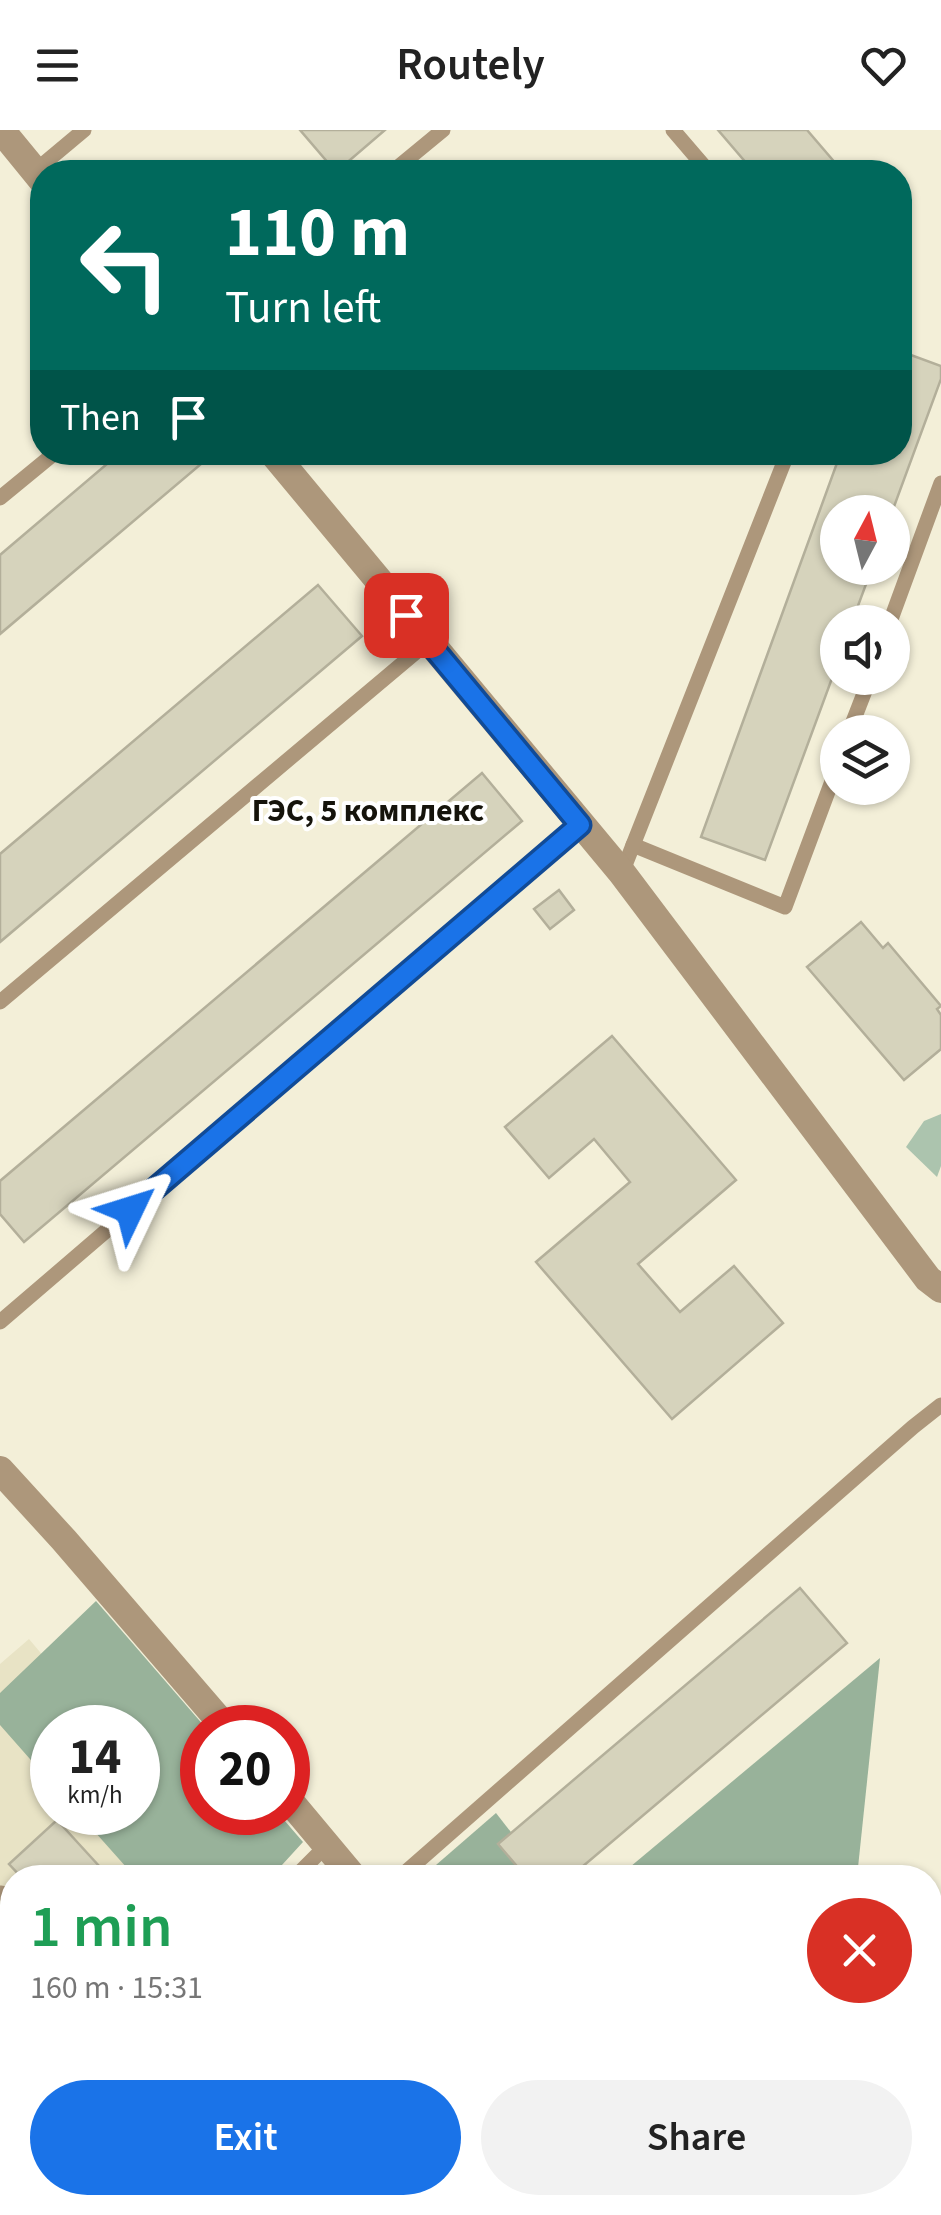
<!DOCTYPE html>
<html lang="en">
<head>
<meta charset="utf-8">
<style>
  body { margin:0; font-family:"Source Sans 3",sans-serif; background:#f2f2f2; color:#222; height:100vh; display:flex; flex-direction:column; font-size:38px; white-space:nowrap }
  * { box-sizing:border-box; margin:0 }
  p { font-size:32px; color:#767676 }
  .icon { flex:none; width:55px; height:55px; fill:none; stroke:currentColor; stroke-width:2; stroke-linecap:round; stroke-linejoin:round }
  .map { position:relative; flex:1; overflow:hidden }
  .details { position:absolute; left:0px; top:1735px; width:942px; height:350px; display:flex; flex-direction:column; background:#fff; border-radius:40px 40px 0 0; box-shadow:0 2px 8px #0004 }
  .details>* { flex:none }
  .hud { position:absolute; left:30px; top:30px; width:882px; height:305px; border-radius:40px; box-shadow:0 2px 8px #0004; background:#00695c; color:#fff; overflow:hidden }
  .needle { width:65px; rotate:7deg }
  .buttons { position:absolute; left:820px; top:365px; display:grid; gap:20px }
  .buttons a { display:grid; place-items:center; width:90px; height:90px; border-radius:50%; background:#fff; box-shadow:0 2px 8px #0004; font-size:50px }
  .speed { position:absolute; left:30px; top:1575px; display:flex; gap:20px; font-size:50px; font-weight:700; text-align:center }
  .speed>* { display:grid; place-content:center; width:130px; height:130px; border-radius:50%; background:#fff; box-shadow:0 2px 8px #0004; line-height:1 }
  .speed small { font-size:25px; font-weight:400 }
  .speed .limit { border:15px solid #d22; background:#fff; color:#111 }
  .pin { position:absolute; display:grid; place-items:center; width:85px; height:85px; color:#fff; margin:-42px; border-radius:20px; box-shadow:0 5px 15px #0006 }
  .me { position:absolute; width:110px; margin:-55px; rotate:49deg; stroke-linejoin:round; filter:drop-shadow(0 0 8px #0008) }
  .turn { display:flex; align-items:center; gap:35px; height:210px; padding:0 30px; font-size:45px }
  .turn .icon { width:130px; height:130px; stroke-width:2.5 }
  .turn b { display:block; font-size:70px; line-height:85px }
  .then { display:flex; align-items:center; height:95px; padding:0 30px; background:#0003; gap:20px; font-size:38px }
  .round { display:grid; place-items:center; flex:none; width:105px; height:105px; border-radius:52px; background:#f2f2f2 }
  .summary { display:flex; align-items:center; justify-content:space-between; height:170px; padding:0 30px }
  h1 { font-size:60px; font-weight:600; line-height:75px; color:#1e9e55 }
  .action { display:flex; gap:20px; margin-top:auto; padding:20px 30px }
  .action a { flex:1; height:115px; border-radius:60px; background:#1a73e8; color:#fff; font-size:40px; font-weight:600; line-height:115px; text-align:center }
  .action a+a { background:#f2f2f2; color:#222 }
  header { display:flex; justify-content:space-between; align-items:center; height:130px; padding:0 30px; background:#fff; font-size:45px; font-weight:600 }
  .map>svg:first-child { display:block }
  .built { fill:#e8e3c5 }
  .green { fill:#acc4ae }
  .forest { fill:#98b29a }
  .building { fill:#d6d3bc; stroke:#b3af9a; stroke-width:2.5 }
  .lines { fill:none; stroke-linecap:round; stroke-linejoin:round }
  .service { stroke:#ad977b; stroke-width:15 }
  .minor { stroke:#ad977b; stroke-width:28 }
  .route-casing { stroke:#114b97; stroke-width:25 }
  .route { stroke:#1a73e8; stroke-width:18 }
  .labels { text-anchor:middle; stroke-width:8; stroke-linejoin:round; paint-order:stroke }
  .quarter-label { font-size:32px; font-weight:bold; fill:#15130b; stroke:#fff }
</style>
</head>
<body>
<header><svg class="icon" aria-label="menu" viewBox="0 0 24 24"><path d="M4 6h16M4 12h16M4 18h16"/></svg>Routely<svg class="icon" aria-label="heart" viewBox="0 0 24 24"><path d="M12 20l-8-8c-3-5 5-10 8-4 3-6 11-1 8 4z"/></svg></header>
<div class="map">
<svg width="941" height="2085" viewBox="0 0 941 2085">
  <rect width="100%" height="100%" fill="#f3efd8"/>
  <polygon class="built" points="29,1509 103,1597 52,1598 52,1682 138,1682 229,1747 12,1748 12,2072 423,2072 430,2085 0,2085 0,1534"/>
  <g class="green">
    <polygon points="941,984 941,1036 937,1047 906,1017 924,991"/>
    <polygon points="0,1778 12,1783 12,1917 0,1901"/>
    <polygon points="0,2048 12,2062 12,2072 21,2073 32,2085 0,2085"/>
  </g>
  <g class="forest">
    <polygon points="96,1471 205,1597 202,1598 202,1682 278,1683 303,1712 271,1747 135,1747 78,1683 138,1682 138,1598 52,1598 52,1654 0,1595 0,1563"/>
    <polygon points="880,1528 857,1747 618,1747"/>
    <polygon points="496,1683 546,1747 421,1748"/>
    <polygon points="713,2073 773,2073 785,2085 723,2085"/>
  </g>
  <g class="building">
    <polygon points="300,0 385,0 336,42"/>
    <polygon points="718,0 807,0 843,42 754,42"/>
    <polygon points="900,221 941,236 941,249 892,382 838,382 838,438 872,438 852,492 838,492 838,532 765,730 701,707 841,322 900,322"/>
    <polygon points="121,322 214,323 0,504 0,425"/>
    <polygon points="318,455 362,506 0,812 0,724"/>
    <polygon points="482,643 522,691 24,1112 0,1084 0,1051"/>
    <polygon points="559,760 574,780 550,799 534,779"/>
    <polygon points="861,792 883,818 888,813 941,876 937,879 941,885 941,919 904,950 807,837"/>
    <polygon points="612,906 736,1050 638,1134 680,1182 734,1136 783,1193 672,1289 536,1132 630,1052 594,1009 549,1048 505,997"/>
    <polygon points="800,1458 847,1513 569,1748 527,1748 498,1714"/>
    <polygon points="57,1690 110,1748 22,1748 9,1734"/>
    <polygon points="0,1929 12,1944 12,2053 0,2038"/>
    <polygon points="29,2072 81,2072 66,2085 40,2085"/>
    <polygon points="576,2072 669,2072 675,2080 669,2085 586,2085"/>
    <polygon points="683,2072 703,2072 714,2085 669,2085"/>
  </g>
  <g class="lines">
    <g class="service">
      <polyline points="673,0 709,42"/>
      <polyline points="35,41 84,0"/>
      <polyline points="392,42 443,0"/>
      <polyline points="0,368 56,322"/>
      <polyline points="890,492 941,353"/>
      <polyline points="849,602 870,548"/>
      <polyline points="633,715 785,777 838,635"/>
      <polyline points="622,743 788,322"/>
      <polyline points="0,872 428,512"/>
      <polyline points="0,1192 579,695"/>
      <polyline points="294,1748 327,1715"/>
      <polyline points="399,1748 913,1297 941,1275"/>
      <polyline points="0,1763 12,1765"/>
    </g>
    <g class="minor">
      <polyline points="1,0 42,50"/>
      <polyline points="272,322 622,743 928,1149 941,1159"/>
      <polyline points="0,1340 64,1410 226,1598"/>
      <polyline points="288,1669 354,1748"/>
    </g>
  </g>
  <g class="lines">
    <defs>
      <polyline id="route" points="130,1080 580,695 406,485"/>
    </defs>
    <use href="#route" class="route-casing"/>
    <use href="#route" class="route"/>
  </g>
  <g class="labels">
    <g class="quarter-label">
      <text x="368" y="691">ГЭС, 5 комплекс</text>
    </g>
  </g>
</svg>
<div class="buttons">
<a><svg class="needle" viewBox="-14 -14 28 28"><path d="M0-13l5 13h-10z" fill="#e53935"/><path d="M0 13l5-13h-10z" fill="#767676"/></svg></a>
<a><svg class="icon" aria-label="sound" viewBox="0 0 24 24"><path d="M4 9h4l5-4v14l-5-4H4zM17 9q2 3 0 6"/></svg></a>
<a><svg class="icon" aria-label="layers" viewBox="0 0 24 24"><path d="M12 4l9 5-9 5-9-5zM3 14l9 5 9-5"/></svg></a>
</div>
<div class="speed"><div>14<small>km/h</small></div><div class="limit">20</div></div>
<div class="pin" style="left:406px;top:485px;background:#d93025"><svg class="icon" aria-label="arrive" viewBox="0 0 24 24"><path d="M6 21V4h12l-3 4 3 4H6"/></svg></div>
<svg class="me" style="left:130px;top:1080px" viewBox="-20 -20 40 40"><path d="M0-17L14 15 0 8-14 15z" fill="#1a73e8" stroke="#fff" stroke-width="4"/></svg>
<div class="hud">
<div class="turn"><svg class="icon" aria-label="left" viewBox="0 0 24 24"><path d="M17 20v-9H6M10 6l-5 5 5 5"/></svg><div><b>110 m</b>Turn left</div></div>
<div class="then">Then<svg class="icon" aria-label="arrive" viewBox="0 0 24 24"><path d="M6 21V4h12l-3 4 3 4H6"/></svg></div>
</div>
<section class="details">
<div class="summary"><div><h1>1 min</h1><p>160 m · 15:31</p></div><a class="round" style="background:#d93025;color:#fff"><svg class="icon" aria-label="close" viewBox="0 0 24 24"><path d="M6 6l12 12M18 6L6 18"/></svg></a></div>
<div class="action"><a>Exit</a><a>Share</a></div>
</section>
</div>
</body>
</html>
